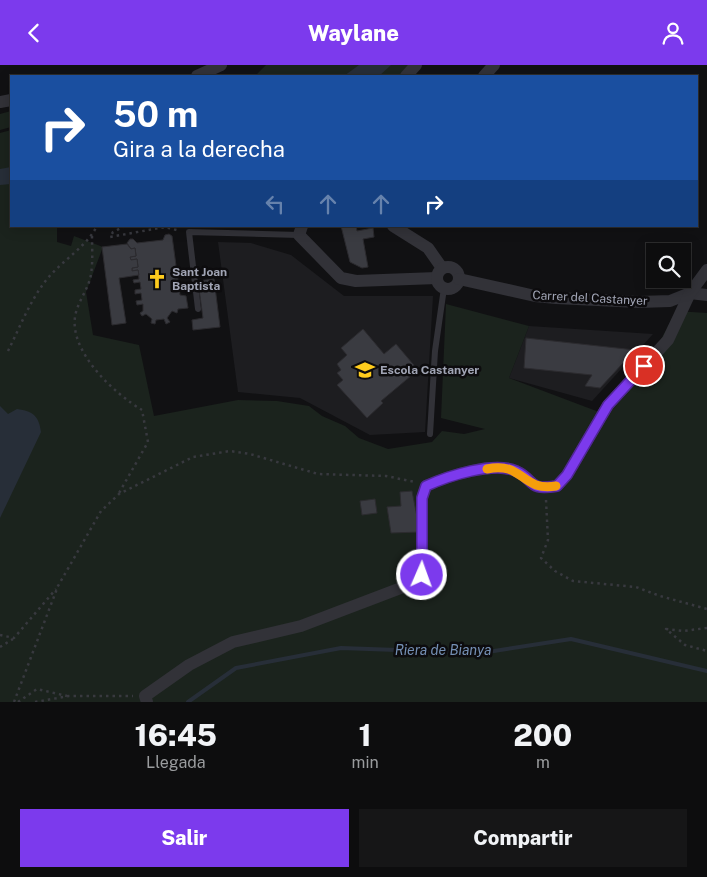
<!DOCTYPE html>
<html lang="es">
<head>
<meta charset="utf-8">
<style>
  body { margin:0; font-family:"Public Sans",sans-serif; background:#161617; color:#f1f3f6; height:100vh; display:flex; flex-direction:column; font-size:19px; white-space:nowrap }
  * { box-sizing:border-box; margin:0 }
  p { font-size:16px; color:#9a9c9e }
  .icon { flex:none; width:28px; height:28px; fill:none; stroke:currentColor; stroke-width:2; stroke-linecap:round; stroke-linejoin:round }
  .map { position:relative; height:637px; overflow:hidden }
  .drawer { display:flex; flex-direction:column; background:#0d0d0e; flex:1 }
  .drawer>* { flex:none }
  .banner { position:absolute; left:10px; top:10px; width:688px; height:152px; border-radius:0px; box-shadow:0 2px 12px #0003,0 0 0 1px #2d2d2e; background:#1a4fa0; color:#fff; overflow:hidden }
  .fabs { position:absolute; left:646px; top:178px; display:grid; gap:10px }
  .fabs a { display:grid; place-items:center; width:45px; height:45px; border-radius:0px; background:#0d0d0e; box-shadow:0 2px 12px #0003,0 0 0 1px #2d2d2e; font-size:25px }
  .pin { position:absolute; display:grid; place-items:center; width:42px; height:42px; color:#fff; margin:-21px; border:2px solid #fff; border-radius:50%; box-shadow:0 1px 5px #0007 }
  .me { position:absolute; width:55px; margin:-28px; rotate:2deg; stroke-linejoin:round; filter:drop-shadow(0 0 4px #0008) }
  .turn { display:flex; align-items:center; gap:18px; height:105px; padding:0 20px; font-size:22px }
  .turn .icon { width:65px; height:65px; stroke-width:2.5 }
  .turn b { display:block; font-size:35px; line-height:42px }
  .lanes { display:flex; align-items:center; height:48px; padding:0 20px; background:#0003; justify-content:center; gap:25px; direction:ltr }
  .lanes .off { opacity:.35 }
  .eta { display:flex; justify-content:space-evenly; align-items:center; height:85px; text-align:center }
  .eta b { font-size:30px; font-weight:800; line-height:35px }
  .action { display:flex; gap:10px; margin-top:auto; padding:10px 20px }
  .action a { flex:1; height:58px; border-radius:0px; background:#7c3aed; color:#fff; font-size:20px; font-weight:800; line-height:58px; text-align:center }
  .action a+a { background:#161617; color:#f1f3f6 }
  header { display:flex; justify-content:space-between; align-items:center; height:65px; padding:0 20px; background:#7c3aed; color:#fff; font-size:22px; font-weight:800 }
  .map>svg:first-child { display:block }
  .built { fill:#1d1d20 }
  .green { fill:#1b231d }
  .water { fill:#272e38 }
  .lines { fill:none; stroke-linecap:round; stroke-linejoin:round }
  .stream { stroke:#272e38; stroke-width:4 }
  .building { fill:#3a3b41; stroke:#2c2b2f }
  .path { stroke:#38393f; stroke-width:2.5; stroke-dasharray:2.5 4; stroke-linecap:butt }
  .lane { stroke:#323238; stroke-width:6 }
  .street { stroke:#323238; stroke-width:12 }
  .route-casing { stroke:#51269a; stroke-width:12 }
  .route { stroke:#7c3aed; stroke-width:9 }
  .slow { stroke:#f59e0b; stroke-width:9 }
  .labels { text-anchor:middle; stroke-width:5; stroke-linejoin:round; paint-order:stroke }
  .poi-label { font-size:12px; font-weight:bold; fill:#a1a5b5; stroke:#0d0c0e; text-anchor:start }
  .street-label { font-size:12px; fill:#a1a5b5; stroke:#0d0c0e }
  .water-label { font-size:14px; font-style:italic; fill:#748fb4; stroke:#0d0c0e }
</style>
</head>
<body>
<header><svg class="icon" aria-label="back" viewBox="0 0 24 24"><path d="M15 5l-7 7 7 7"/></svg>Waylane<svg class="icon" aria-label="person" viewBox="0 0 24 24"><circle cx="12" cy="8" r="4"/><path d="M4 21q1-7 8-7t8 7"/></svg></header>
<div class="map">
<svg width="707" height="637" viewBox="0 0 707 637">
  <rect width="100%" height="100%" fill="#111113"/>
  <g class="built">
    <polygon points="218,177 251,178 291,190 344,231 433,231 425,367 370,370 300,333 238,327"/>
    <polygon points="529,261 653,269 592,336 509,313"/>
  </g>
  <g class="green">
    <polygon points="266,0 409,0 399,11 255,11"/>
    <polygon points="11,46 11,62 0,65 0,49"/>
    <polygon points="11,65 11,161 57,161 57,177 71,181 74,171 103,182 86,227 93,270 139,280 154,351 238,335 277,336 309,341 322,351 345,361 359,373 388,384 432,377 442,366 464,369 485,364 441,353 446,239 529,261 509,313 599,347 659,278 676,246 707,248 707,637 0,637 0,68"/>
  </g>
  <g class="water">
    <polygon points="359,0 391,0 379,11 344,11"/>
    <polygon points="11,102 11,119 0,120 0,104"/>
    <path d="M 0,341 L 8,349 L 17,344 C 33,346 39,351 41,367 L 0,453 Z"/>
  </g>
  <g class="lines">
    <polyline class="stream" points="188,637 236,603 341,583 481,588 571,574 707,606"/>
  </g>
  <g class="building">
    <polygon points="341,161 356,161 357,166 373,163 374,172 363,174 368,202 362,203 350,197"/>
    <polygon points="169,169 172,171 180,230 186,231 188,243 178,244 177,248 172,246 167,253 170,257 166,259 164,254 156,255 155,259 151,258 152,254 146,249 142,251 140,248 143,246 143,239 137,240 136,236 142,235 141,228 135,229 135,225 141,224 140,217 134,218 133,215 139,214 138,205 132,206 132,203 138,202 137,194 131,195 130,192 136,191 135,183 131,184 127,178 130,174 133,174 137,178 163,175 165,170"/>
    <polygon points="127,179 131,184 135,183 136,191 130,192 131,195 137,194 138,202 132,203 132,206 138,205 139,210 119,213 126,258 112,260 102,182"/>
    <polygon points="214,214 220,262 193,265 192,255 203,253 198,216"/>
    <polygon points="363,264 384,289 396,279 418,305 381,336 383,338 367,353 337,320 343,315 337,308 341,305 337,299 347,290 341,283"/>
    <polygon points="526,273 635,285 600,323 585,321 592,310 524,303"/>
    <polygon points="412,426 420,467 391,468 387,442 401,441 400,427"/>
    <polygon points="375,434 377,448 362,450 360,436"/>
  </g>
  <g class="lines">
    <g class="path">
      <polyline points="125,161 113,167 110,172 165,162 180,166"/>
      <path d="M 92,171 C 92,183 93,197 91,209 C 89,224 77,237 75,252 C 70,288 115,329 142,345 L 148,377 L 119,428"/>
      <path d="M 8,286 C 19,264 29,238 44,218 C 59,197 85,184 97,161"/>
      <polyline points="546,435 548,475 541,493 555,506 573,516 636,522 660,531 707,544"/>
      <polyline points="707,563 683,566 666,564 685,580 707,586"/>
      <polyline points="0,570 14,573 56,524"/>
      <polyline points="0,582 13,574"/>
      <polyline points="14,637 58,521 101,446 119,429 193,392 230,386 250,389 318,409 386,411 415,417"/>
      <polyline points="18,637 37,624 67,631"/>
      <polyline points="35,637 69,631 133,631"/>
    </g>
    <g class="lane">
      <polyline points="198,244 189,167 299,170"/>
      <polyline points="430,369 435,286 444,223"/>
    </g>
    <g class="street">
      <polyline points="197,11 221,0"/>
      <polyline points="406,11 416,0"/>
      <polyline points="484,11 494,0"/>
      <polyline points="0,37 11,35"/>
      <polyline points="302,161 299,170 341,213 356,216 437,213"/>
      <polyline points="393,161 428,183 442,203"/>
      <circle cx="448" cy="213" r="11"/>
      <polyline points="459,214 535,231 556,233 639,237 670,236 690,228"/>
      <polyline points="690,228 707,230"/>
      <path d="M 147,637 L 145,631 L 189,600 L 233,577 L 301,561 L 414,518 L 422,510 L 422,433 L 426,421 C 448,411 494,396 516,406 C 536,415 527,426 557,421 L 567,410 L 608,340 L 668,275 L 690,228 L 707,205"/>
    </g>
  </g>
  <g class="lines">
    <defs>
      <path id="route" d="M 422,510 L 422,433 L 426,421 C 448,411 494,396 516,406 C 536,415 526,426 557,421 L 567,410 L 608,340 L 644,301"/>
    </defs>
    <use href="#route" class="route-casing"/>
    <use href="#route" class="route"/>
    <path class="slow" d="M 487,404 C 524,396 521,427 556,421"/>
  </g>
  <defs>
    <symbol id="church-bare" viewBox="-9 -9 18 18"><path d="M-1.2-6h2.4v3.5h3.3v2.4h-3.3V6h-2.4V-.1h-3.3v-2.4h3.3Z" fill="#ffcc1d" stroke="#0d0c0e" stroke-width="2.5" paint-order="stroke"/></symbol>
    <symbol id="school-bare" viewBox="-9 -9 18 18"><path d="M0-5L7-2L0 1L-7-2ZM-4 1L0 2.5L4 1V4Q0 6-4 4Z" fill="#ffcc1d" stroke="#0d0c0e" stroke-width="2.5" paint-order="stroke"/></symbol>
  </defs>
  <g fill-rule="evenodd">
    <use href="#church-bare" x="143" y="200" width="28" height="28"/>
    <use href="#school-bare" x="351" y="291" width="28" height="28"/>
  </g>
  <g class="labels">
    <g class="poi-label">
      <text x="172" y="211">Sant Joan<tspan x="172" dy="14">Baptista</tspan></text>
      <text x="380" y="309">Escola Castanyer</text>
    </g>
    <g class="street-label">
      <text transform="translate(590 233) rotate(3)" y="4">Carrer del Castanyer</text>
    </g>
    <g class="water-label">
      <text x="443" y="590">Riera de Bianya</text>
    </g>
  </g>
</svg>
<div class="fabs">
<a><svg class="icon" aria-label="search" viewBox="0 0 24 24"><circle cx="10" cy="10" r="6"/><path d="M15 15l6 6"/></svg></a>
</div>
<div class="pin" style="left:644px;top:301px;background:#d93025"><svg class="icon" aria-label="arrive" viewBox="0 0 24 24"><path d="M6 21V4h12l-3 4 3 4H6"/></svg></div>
<svg class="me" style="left:422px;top:510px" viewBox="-20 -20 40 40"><circle r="17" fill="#7c3aed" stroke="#fff" stroke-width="3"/><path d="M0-11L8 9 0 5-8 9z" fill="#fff"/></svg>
<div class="banner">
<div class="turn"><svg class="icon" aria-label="right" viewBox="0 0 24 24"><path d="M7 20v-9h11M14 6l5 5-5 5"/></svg><div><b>50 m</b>Gira a la derecha</div></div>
<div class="lanes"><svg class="icon off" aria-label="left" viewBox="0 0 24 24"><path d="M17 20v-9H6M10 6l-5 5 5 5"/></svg><svg class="icon off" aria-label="ahead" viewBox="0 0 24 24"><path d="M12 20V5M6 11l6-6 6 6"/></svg><svg class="icon off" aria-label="ahead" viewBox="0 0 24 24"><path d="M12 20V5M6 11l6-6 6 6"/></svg><svg class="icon" aria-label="right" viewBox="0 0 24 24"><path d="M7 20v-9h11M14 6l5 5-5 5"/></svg></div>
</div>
</div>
<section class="drawer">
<div class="eta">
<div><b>16:45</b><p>Llegada</p></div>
<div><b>1</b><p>min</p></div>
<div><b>200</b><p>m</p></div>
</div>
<div class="action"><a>Salir</a><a>Compartir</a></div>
</section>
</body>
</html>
